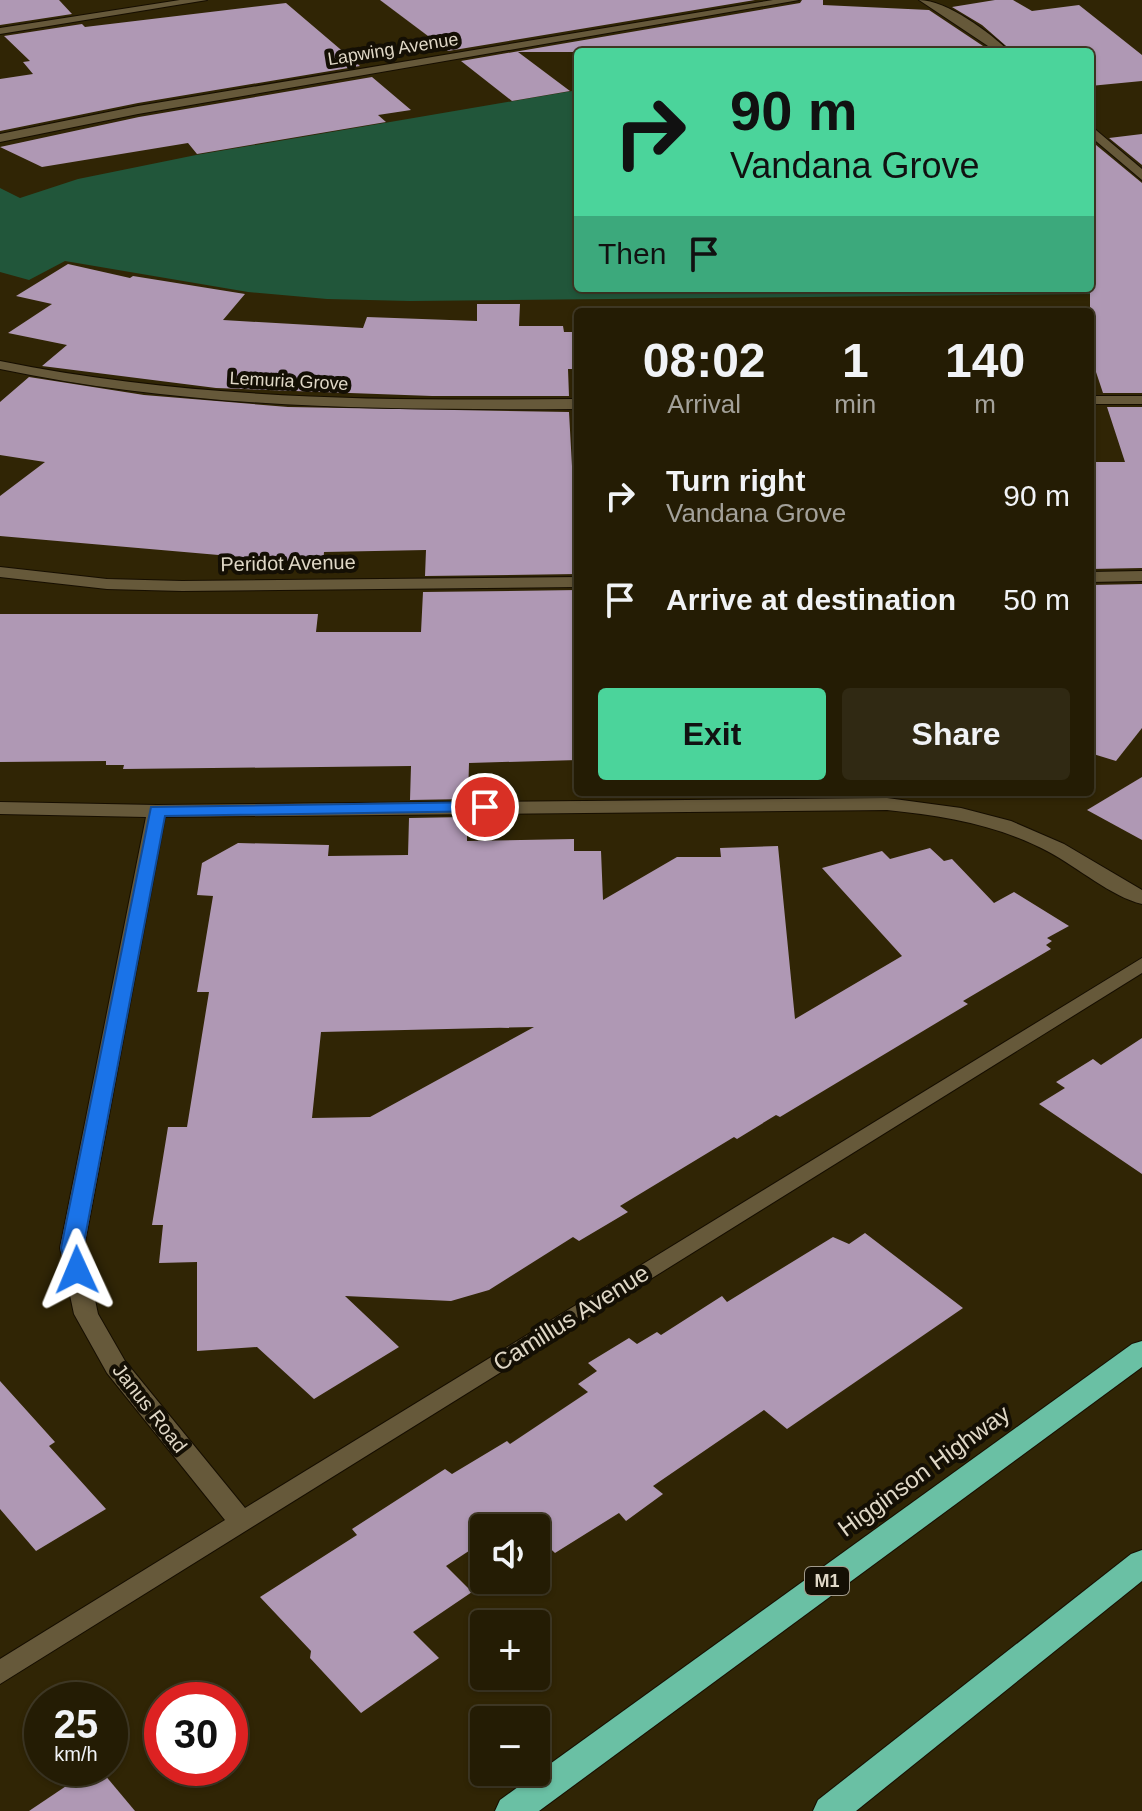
<!DOCTYPE html>
<html lang="en">
<head>
<meta charset="utf-8">
<style>
  body { margin:0; font-family:Helvetica,sans-serif; background:#302913; color:#f1f3f6; height:100vh; display:flex; flex-direction:column; font-size:30px; white-space:nowrap }
  * { box-sizing:border-box; margin:0 }
  p { font-size:26px; color:#a3a19a }
  .icon { flex:none; width:44px; height:44px; fill:none; stroke:currentColor; stroke-width:2; stroke-linecap:round; stroke-linejoin:round }
  .map { position:relative; flex:1; overflow:hidden }
  .sheet { position:absolute; left:574px; top:308px; width:520px; height:488px; display:flex; flex-direction:column; background:#241c04; border-radius:8px; box-shadow:0 2px 6px #0004,0 0 0 2px #413a26 }
  .sheet>* { flex:none }
  .top-card { position:absolute; left:574px; top:48px; width:520px; height:244px; border-radius:8px; box-shadow:0 2px 6px #0004,0 0 0 2px #413a26; background:#4bd49b; color:#111; overflow:hidden }
  .fabs { position:absolute; left:470px; top:1514px; display:grid; gap:16px }
  .fabs a { display:grid; place-items:center; width:80px; height:80px; border-radius:8px; background:#241c04; box-shadow:0 2px 6px #0004,0 0 0 2px #413a26; font-size:40px }
  .speed { position:absolute; left:24px; top:1682px; display:flex; gap:16px; font-size:40px; font-weight:700; text-align:center }
  .speed>* { display:grid; place-content:center; width:104px; height:104px; border-radius:50%; background:#241c04; box-shadow:0 2px 6px #0004,0 0 0 2px #413a26; line-height:1 }
  .speed small { font-size:20px; font-weight:400 }
  .speed .limit { border:12px solid #d22; background:#fff; color:#111 }
  .pin { position:absolute; display:grid; place-items:center; width:68px; height:68px; color:#fff; margin:-34px; border:4px solid #fff; border-radius:50%; box-shadow:0 2px 8px #0007 }
  .me { position:absolute; width:88px; margin:-44px; rotate:359deg; stroke-linejoin:round; filter:drop-shadow(0 0 6px #0008) }
  .turn { display:flex; align-items:center; gap:28px; height:168px; padding:0 24px; font-size:36px }
  .turn .icon { width:104px; height:104px; stroke-width:2.5 }
  .turn b { display:block; font-size:56px; line-height:68px }
  .then { display:flex; align-items:center; height:76px; padding:0 24px; background:#0003; gap:16px; font-size:30px }
  .eta { display:flex; justify-content:space-evenly; align-items:center; height:136px; text-align:center }
  .eta b { font-size:48px; font-weight:600; line-height:56px }
  .primary-button { display:flex; gap:16px; margin-top:auto; padding:16px 24px }
  .primary-button a { flex:1; height:92px; border-radius:8px; background:#4bd49b; color:#111; font-size:32px; font-weight:600; line-height:92px; text-align:center }
  .primary-button a+a { background:#302913; color:#f1f3f6 }
  ul { padding:0; list-style:none }
  li { display:flex; align-items:center; gap:24px; height:104px; padding:0 24px }
  li div { flex:1 }
  li b { display:block; font-size:30px }
  li em { font-style:normal }
  .map>svg:first-child { display:block }
  .green { fill:#21563a }
  .building { fill:#af98b4; fill-rule:evenodd }
  .lines { fill:none; stroke-linecap:round; stroke-linejoin:round }
  .street-casing { stroke:#160e00; stroke-width:2 }
  .highway-casing { stroke:#160e00; stroke-width:2 }
  .street { fill:#66593a; fill-rule:evenodd }
  .highway { fill:#6ac0a4; fill-rule:evenodd }
  .route { fill:#1a73e8; stroke:#114b97; stroke-width:2 }
  .labels { text-anchor:middle; stroke-width:8; stroke-linejoin:round; paint-order:stroke }
  .far-street-label { font-size:18px; fill:#dfd7c6; stroke:#140f04 }
  .shield { fill:#140f04; stroke:#a29b8c; stroke-width:2 }
  .shield-label { font-size:18px; font-weight:bold; fill:#dfd7c6 }
  .street-label { font-size:20px; fill:#dfd7c6; stroke:#140f04 }
  .near-street-label { font-size:24px; fill:#dfd7c6; stroke:#140f04 }
</style>
</head>
<body>
<div class="map">
<svg width="1142" height="1811" viewBox="0 0 1142 1811">
  <rect width="100%" height="100%" fill="#302505"/>
  <polygon class="green" points="578,90 578,288 1090,288 1095,294 410,301 327,299 248,292 65,261 29,280 0,272 0,188 20,198 78,179 196,155"/>
  <g class="building">
    <polygon points="0,0 59,0 72,14 0,25"/>
    <polygon points="380,0 755,0 448,51"/>
    <polygon points="802,0 823,0 823,5 929,10 992,52 518,52 570,91 512,101 461,61 800,3"/>
    <polygon points="995,0 1013,0 1032,11 1079,5 1142,55 1142,81 1090,86 1090,52 1013,52 982,25 952,7"/>
    <polygon points="286,3 360,66 138,103 0,131 0,79 33,74 23,62 30,61 4,36 82,24 85,27"/>
    <polygon points="372,77 411,110 378,115 386,122 197,154 188,143 42,167 0,147 139,117"/>
    <polygon points="1142,134 1142,165 1109,138"/>
    <polygon points="1090,140 1142,183 1142,393 1103,393 1090,354"/>
    <polygon points="68,264 130,278 133,276 245,294 223,320 363,328 367,317 477,321 477,304 520,304 519,326 563,326 564,332 578,332 578,369 568,369 569,396 432,396 216,388 42,366 67,345 8,333 52,304 16,296"/>
    <polygon points="29,377 144,395 288,407 569,412 578,574 425,576 426,550 324,552 323,564 0,536 0,496 45,462 0,455 0,402"/>
    <polygon points="1107,407 1142,407 1142,568 1090,569 1090,462 1125,462"/>
    <polygon points="1142,584 1142,728 1116,761 1090,753 1090,585"/>
    <polygon points="578,590 578,760 469,763 468,799 410,800 411,766 123,769 124,765 106,765 106,761 0,762 0,614 318,614 316,632 421,632 423,592"/>
    <polygon points="1142,777 1142,840 1087,810"/>
    <path d="M 467,817 L 467,841 L 574,839 L 574,851 L 601,851 L 603,900 L 677,857 L 721,857 L 720,848 L 778,846 L 795,1019 L 902,956 L 822,868 L 882,851 L 890,859 L 930,848 L 944,861 L 952,859 L 994,903 L 1014,892 L 1069,926 L 1047,938 L 1052,941 L 1046,945 L 1051,949 L 963,1001 L 968,1004 L 780,1117 L 776,1115 L 737,1139 L 734,1137 L 620,1206 L 628,1212 L 579,1241 L 573,1237 L 489,1290 L 451,1301 L 345,1296 L 399,1347 L 314,1399 L 257,1347 L 197,1351 L 197,1262 L 159,1263 L 163,1225 L 152,1225 L 168,1127 L 187,1127 L 209,992 L 197,992 L 213,896 L 197,895 L 202,863 L 238,843 L 329,845 L 328,856 L 408,855 L 409,818 ZM 534,1027 L 370,1117 L 312,1118 L 321,1032 Z"/>
    <polygon points="1142,1038 1142,1174 1039,1104 1065,1088 1056,1082 1093,1059 1101,1065"/>
    <polygon points="865,1233 963,1308 787,1429 764,1410 653,1486 663,1494 626,1521 619,1513 555,1553 536,1535 536,1528 528,1528 517,1518 503,1528 484,1528 484,1541 446,1566 472,1592 413,1632 439,1658 361,1713 310,1658 311,1651 260,1597 357,1535 352,1529 445,1469 452,1474 507,1441 510,1444 588,1392 578,1384 597,1371 588,1363 629,1338 637,1344 657,1332 661,1335 722,1296 727,1302 833,1237 849,1244"/>
    <polygon points="0,1381 55,1442 49,1446 106,1509 36,1551 0,1509"/>
    <polygon points="93,1768 99,1768 135,1811 29,1811"/>
  </g>
  <g class="lines">
    <defs>
      <g id="street">
        <polygon points="180,0 207,0 0,34 0,28"/>
        <polygon points="773,0 799,0 138,114 0,142 0,134 138,106"/>
        <path d="M 919,0 C 947,0 990,33 1010,52 L 997,52 Z"/>
        <polygon points="1090,125 1142,169 1142,180 1090,136"/>
        <path d="M 0,361 C 193,400 382,401 578,399 L 578,409 C 382,410 193,409 0,369 Z"/>
        <rect x="1090" y="396" width="52" height="8"/>
        <polygon points="0,567 107,579 182,581 578,577 578,587 182,591 107,589 0,577"/>
        <polygon points="1142,571 1142,581 1090,582 1090,572"/>
        <path d="M 887,798 L 961,808 L 1011,821 L 1064,844 L 1142,890 L 1142,904 C 1112,897 1077,867 1049,852 C 998,825 945,816 887,810 L 165,817 L 84,1248 L 98,1314 L 125,1361 L 245,1508 L 1142,958 L 1142,973 L 0,1684 L 0,1659 L 225,1520 L 107,1373 L 74,1314 L 60,1248 L 146,817 L 0,814 L 0,802 L 157,805 Z"/>
      </g>
      <g id="highway">
        <polygon points="1142,1341 1142,1367 539,1811 495,1811 500,1800 1132,1344"/>
        <polygon points="1142,1550 1142,1581 856,1811 813,1811 818,1800 1131,1554"/>
      </g>
    </defs>
    <use href="#street" class="street-casing"/>
    <use href="#highway" class="highway-casing"/>
    <use href="#street" class="street"/>
    <use href="#highway" class="highway"/>
  </g>
  <polygon class="route" points="485,802 491,804 493,807 491,811 165,816 83,1248 87,1270 84,1276 69,1276 61,1248 151,807"/>
  <g class="labels">
    <g class="far-street-label">
      <text transform="translate(393 49) rotate(-9)" y="6">Lapwing Avenue</text>
      <text transform="translate(289 381) rotate(3)" y="6">Lemuria Grove</text>
    </g>
    <rect class="shield" x="805" y="1567" width="44" height="28" rx="6"/>
    <g class="shield-label">
      <text x="827" y="1587">M1</text>
    </g>
    <g class="street-label">
      <text transform="translate(288 563) rotate(-1)" y="7">Peridot Avenue</text>
      <text transform="translate(150 1408) rotate(52)" y="7">Janus Road</text>
    </g>
    <g class="near-street-label">
      <text transform="translate(571 1318) rotate(-32)" y="8">Camillus Avenue</text>
      <text transform="translate(924 1471) rotate(-36)" y="8">Higginson Highway</text>
    </g>
  </g>
</svg>
<div class="fabs">
<a><svg class="icon" aria-label="sound" viewBox="0 0 24 24"><path d="M4 9h4l5-4v14l-5-4H4zM17 9q2 3 0 6"/></svg></a>
<a>+</a>
<a>−</a>
</div>
<div class="speed"><div>25<small>km/h</small></div><div class="limit">30</div></div>
<div class="pin" style="left:485px;top:807px;background:#d93025"><svg class="icon" aria-label="arrive" viewBox="0 0 24 24"><path d="M6 21V4h12l-3 4 3 4H6"/></svg></div>
<svg class="me" style="left:77px;top:1270px" viewBox="-20 -20 40 40"><path d="M0-17L14 15 0 8-14 15z" fill="#1a73e8" stroke="#fff" stroke-width="4"/></svg>
<div class="top-card">
<div class="turn"><svg class="icon" aria-label="right" viewBox="0 0 24 24"><path d="M7 20v-9h11M14 6l5 5-5 5"/></svg><div><b>90 m</b>Vandana Grove</div></div>
<div class="then">Then<svg class="icon" aria-label="arrive" viewBox="0 0 24 24"><path d="M6 21V4h12l-3 4 3 4H6"/></svg></div>
</div>
<section class="sheet">
<div class="eta">
<div><b>08:02</b><p>Arrival</p></div>
<div><b>1</b><p>min</p></div>
<div><b>140</b><p>m</p></div>
</div>
<ul>
<li><svg class="icon" aria-label="right" viewBox="0 0 24 24"><path d="M7 20v-9h11M14 6l5 5-5 5"/></svg><div><b>Turn right</b><p>Vandana Grove</p></div><em>90 m</em></li>
<li><svg class="icon" aria-label="arrive" viewBox="0 0 24 24"><path d="M6 21V4h12l-3 4 3 4H6"/></svg><div><b>Arrive at destination</b></div><em>50 m</em></li>
</ul>
<div class="primary-button"><a>Exit</a><a>Share</a></div>
</section>
</div>
</body>
</html>
